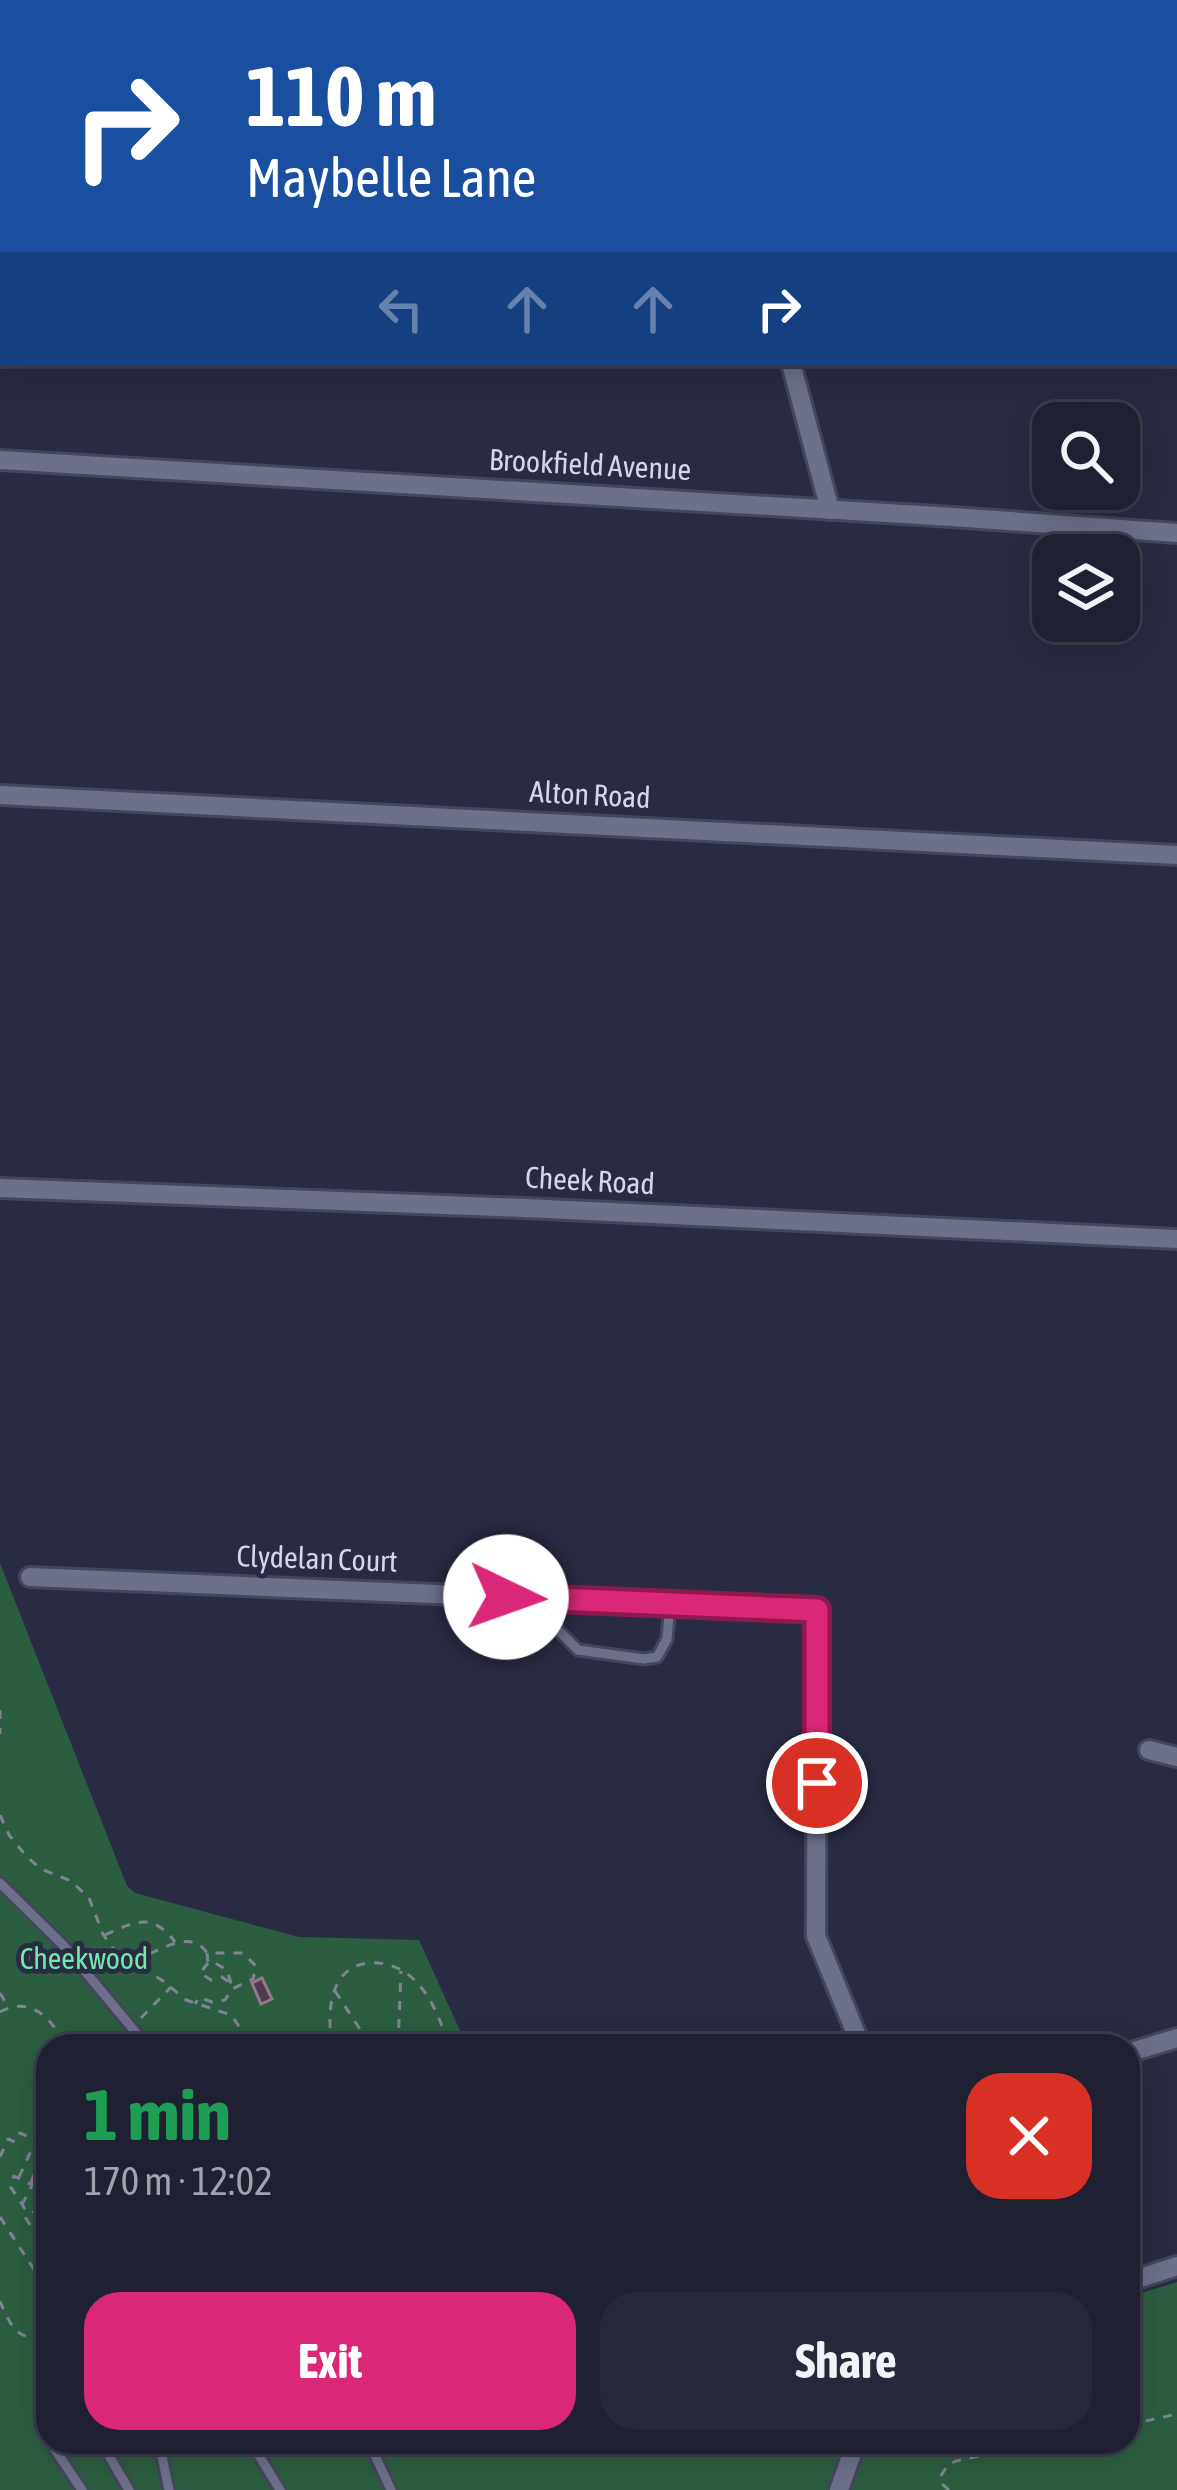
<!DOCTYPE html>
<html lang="en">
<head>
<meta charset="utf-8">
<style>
  body { margin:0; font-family:"Asap Condensed",sans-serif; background:#27283a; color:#f1f3f6; height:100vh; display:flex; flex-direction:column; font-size:45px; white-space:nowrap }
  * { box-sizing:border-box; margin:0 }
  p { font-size:39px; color:#a1a3ac }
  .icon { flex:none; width:66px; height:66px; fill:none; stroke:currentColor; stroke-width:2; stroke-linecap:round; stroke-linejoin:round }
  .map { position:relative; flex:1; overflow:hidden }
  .drawer { position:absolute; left:36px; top:2034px; width:1104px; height:420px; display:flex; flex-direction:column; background:#1f2032; border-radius:36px; box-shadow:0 6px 30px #0003,0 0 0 3px #3c3e4d }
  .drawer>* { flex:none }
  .top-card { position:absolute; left:0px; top:0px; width:1179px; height:366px; box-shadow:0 6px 30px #0003,0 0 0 3px #3c3e4d; background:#1a4fa0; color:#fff; overflow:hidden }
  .tools { position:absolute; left:1032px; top:402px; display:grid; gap:24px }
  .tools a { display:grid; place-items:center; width:108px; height:108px; border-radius:24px; background:#1f2032; box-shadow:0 6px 30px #0003,0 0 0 3px #3c3e4d; font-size:60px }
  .pin { position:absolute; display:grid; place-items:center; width:102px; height:102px; color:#fff; margin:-51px; border:6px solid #fff; border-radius:50%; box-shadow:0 3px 12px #0007 }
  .me { position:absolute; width:132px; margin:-66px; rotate:93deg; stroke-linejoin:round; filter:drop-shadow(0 0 9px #0008) }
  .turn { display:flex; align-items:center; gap:42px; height:252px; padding:0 48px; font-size:54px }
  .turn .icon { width:156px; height:156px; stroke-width:2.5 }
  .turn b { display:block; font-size:84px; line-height:102px }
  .lanes { display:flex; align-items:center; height:114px; padding:0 48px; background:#0003; justify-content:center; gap:60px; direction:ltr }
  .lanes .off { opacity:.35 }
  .round { display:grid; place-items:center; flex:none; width:126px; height:126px; border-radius:36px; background:#27283a }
  .headline { display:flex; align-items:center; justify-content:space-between; height:204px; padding:0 48px }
  h1 { font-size:72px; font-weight:700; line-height:90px; color:#1e9e55 }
  .cta { display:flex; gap:24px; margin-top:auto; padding:24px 48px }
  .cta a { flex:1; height:138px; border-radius:36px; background:#db2777; color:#fff; font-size:48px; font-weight:700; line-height:138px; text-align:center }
  .cta a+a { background:#27283a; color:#f1f3f6 }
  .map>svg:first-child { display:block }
  .green { fill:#2b5e41 }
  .building { fill:#513a4b; stroke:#92798b; stroke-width:3 }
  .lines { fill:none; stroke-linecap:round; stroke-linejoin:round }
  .lane-casing { stroke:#454659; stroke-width:15 }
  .street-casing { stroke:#454659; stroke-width:24 }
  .path { stroke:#818396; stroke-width:3; stroke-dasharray:9 9; stroke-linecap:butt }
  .lane { stroke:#6c708a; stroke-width:9 }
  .street { stroke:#6c708a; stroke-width:18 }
  .route-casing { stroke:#8e194d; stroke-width:30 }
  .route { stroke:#db2777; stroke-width:21 }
  .labels { text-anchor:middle; stroke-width:10; stroke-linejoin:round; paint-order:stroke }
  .street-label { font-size:30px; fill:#d5d7e6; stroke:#292b42 }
  .park-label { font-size:30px; fill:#74e8a7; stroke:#292b42 }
</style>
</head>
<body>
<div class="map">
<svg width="1177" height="2490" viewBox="0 0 1177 2490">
  <rect width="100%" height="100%" fill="#292b42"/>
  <polygon class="green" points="0,1563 127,1886 135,1893 299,1937 419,1940 467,2046 48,2046 48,2442 1128,2442 1128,2297 1177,2282 1177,2490 0,2490"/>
  <g class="building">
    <polygon points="262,1978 272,1999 261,2004 252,1983"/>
    <polygon points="47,2146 48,2147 48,2192 31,2182"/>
    <polygon points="436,2442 450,2442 453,2451 442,2455"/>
  </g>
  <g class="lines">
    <defs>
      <g id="lane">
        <polyline points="544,1598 547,1619 578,1650 644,1659 657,1657 667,1639 670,1604"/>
        <polyline points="0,1883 64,1946 147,2046"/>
        <polyline points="50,2442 82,2490"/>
        <polyline points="101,2442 129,2490"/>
        <polyline points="159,2442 169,2490"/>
        <polyline points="251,2442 280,2490"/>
        <polyline points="369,2442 391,2490"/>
      </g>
      <g id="street">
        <polyline points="693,0 694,3"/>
        <polyline points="1087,0 1088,3"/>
        <polyline points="0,78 3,78"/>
        <polyline points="1176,325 1177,329"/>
        <polyline points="791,363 830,510"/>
        <polyline points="0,460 953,517 1177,533"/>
        <polyline points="0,795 1177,855"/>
        <polyline points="0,1188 525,1208 1177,1239"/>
        <polyline points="30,1577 817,1610 816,1936 861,2046"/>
        <polyline points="1149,1750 1177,1757"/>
        <polyline points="1128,2053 1177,2038"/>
        <polyline points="1128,2282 1177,2266"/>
        <polyline points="839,2490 856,2442"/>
      </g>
    </defs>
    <use href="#lane" class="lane-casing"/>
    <use href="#street" class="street-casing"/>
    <g class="path">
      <polyline points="0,1710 0,1734"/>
      <polyline points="0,1815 9,1835 27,1857 41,1869 71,1881 89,1898 103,1934 111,1947 163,1981 186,2000 231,2015 243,2032 248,2046"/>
      <path d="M 105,1935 C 136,1921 152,1912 175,1942"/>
      <polyline points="207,1953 208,1963 215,1963 227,1970 232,1987"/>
      <path d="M 133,1960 C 157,1954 190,1926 207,1953 L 243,1953 L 256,1966 L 253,1979 L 232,1989 L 225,2000 L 212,2002 L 199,1997 L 195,2004"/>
      <polyline points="208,1963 200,1973 211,1980 222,1977 230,1983"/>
      <polyline points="335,1991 371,2046"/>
      <polyline points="0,1993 8,2007"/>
      <path d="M 0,2012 C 31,1995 53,2019 65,2046"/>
      <polyline points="141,2018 171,1987"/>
      <polyline points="105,2046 127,2044"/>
      <polyline points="275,2046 297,2040 316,2046"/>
      <path d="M 332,2046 C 327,2014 328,1966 370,1963 C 383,1962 396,1966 406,1973 C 428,1988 442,2021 448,2046"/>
      <polyline points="398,2046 401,1971"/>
      <polyline points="0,2157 8,2139 15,2142 20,2133 41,2142 48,2124"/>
      <polyline points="19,2177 35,2142"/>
      <polyline points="22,2205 32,2185 14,2176 10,2186 29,2215"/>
      <polygon points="37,2210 45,2223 34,2231 25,2217"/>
      <polyline points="0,2217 48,2291"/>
      <polyline points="39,2231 48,2244"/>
      <path d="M 0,2301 C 9,2323 22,2353 48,2325"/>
      <polyline points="1128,2425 1177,2414"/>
      <polyline points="949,2490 941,2483 940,2477 948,2465 956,2461 1044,2442"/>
    </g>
    <use href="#lane" class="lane"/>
    <use href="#street" class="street"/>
  </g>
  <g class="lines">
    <defs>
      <polyline id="route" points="506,1597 817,1610 817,1783"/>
    </defs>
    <use href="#route" class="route-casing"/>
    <use href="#route" class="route"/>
  </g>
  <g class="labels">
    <g class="street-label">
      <text transform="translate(590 465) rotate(3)" y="10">Brookfield Avenue</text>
      <text transform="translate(590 795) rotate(3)" y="10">Alton Road</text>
      <text transform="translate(590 1181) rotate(3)" y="10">Cheek Road</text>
      <text transform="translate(317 1559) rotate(2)" y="10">Clydelan Court</text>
    </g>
    <g class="park-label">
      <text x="84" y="1969">Cheekwood</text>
    </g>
  </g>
</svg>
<div class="tools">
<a><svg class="icon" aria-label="search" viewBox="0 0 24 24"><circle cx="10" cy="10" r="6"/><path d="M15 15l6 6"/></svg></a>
<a><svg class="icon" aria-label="layers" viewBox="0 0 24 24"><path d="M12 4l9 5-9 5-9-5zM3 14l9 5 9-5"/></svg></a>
</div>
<div class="pin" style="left:817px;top:1783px;background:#d93025"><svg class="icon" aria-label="arrive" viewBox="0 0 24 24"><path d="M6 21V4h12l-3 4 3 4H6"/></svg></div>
<svg class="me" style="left:506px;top:1597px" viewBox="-20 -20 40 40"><circle r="19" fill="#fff"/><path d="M0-13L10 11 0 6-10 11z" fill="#db2777"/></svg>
<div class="top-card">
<div class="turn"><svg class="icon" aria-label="right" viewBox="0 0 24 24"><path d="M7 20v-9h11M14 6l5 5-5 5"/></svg><div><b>110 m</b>Maybelle Lane</div></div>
<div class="lanes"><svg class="icon off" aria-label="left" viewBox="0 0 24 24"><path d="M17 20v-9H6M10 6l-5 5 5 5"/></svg><svg class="icon off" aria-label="ahead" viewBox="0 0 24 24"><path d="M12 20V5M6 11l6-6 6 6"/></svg><svg class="icon off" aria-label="ahead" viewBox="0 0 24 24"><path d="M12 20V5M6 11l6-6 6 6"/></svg><svg class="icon" aria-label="right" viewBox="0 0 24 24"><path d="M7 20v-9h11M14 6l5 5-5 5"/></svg></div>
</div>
<section class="drawer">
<div class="headline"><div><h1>1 min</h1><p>170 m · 12:02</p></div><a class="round" style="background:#d93025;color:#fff"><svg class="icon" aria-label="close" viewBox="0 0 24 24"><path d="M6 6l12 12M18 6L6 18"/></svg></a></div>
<div class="cta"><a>Exit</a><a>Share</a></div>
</section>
</div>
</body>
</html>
